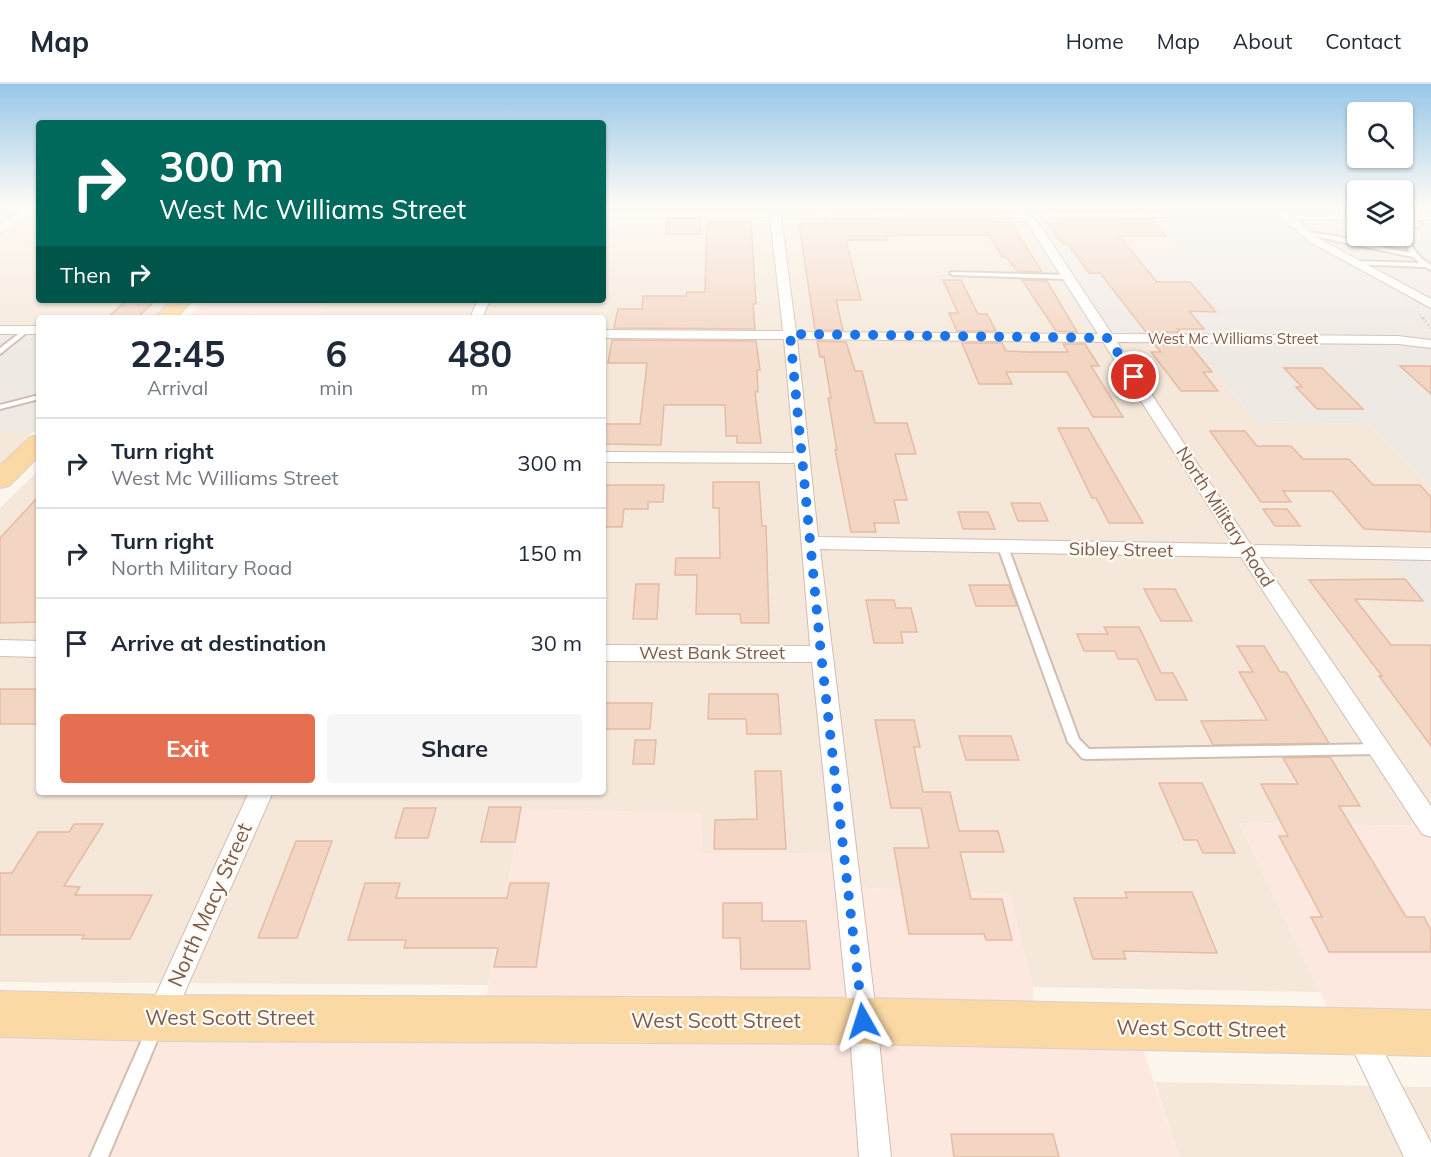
<!DOCTYPE html>
<html lang="en">
<head>
<meta charset="utf-8">
<style>
  body { margin:0; font-family:Mulish,sans-serif; background:#f6f6f7; color:#1f2937; height:100vh; display:flex; flex-direction:column; font-size:22px; white-space:nowrap }
  * { box-sizing:border-box; margin:0 }
  p { font-size:20px; color:#747a83 }
  .icon { flex:none; width:33px; height:33px; fill:none; stroke:currentColor; stroke-width:2; stroke-linecap:round; stroke-linejoin:round }
  .map { position:relative; flex:1; overflow:hidden }
  .panel { position:absolute; left:36px; top:231px; width:570px; height:480px; display:flex; flex-direction:column; background:#fff; border-radius:6px; box-shadow:0 2px 4px #0004 }
  .panel>* { flex:none }
  .guide { position:absolute; left:36px; top:36px; width:570px; height:183px; border-radius:6px; box-shadow:0 2px 4px #0004; background:#00695c; color:#fff; overflow:hidden }
  .fabs { position:absolute; left:1347px; top:18px; display:grid; gap:12px }
  .fabs a { display:grid; place-items:center; width:66px; height:66px; border-radius:6px; background:#fff; box-shadow:0 2px 4px #0004; font-size:30px }
  .pin { position:absolute; display:grid; place-items:center; width:51px; height:51px; color:#fff; margin:-26px; border:3px solid #fff; border-radius:50%; box-shadow:0 2px 6px #0007 }
  .me { position:absolute; width:66px; margin:-33px; rotate:354deg; stroke-linejoin:round; filter:drop-shadow(0 0 4px #0008) }
  .turn { display:flex; align-items:center; gap:21px; height:126px; padding:0 24px; font-size:27px }
  .turn .icon { width:78px; height:78px; stroke-width:2.5 }
  .turn b { display:block; font-size:42px; line-height:51px }
  .then { display:flex; align-items:center; height:57px; padding:0 24px; background:#0003; gap:12px; font-size:22px }
  .eta { display:flex; justify-content:space-evenly; align-items:center; height:102px; text-align:center }
  .eta b { font-size:36px; font-weight:700; line-height:42px }
  .cta { display:flex; gap:12px; margin-top:auto; padding:12px 24px }
  .cta a { flex:1; height:69px; border-radius:6px; background:#e76f51; color:#fff; font-size:24px; font-weight:700; line-height:69px; text-align:center }
  .cta a+a { background:#f6f6f7; color:#1f2937 }
  ul { padding:0; list-style:none }
  li { display:flex; align-items:center; gap:18px; height:90px; padding:0 24px; border-top:2px solid #e0e1e3 }
  li div { flex:1 }
  li b { display:block; font-size:22px }
  li em { font-style:normal }
  header { display:flex; align-items:center; gap:36px; box-sizing:border-box; height:84px; padding:0 30px; background:#fff; border-bottom:2px solid #e0e1e3 }
  header strong { font-size:28px }
  nav { display:flex; gap:33px; margin-inline-start:auto; font-size:21px }
  .map>svg:first-child { display:block }
  .residential { fill:#f5e8da }
  .commercial { fill:#fde8e0 }
  .industrial { fill:#efe9e4 }
  .building { fill:#f3d5c3; stroke:#e6bba3; stroke-width:1.5 }
  .lines { fill:none; stroke-linecap:round; stroke-linejoin:round }
  .service-casing { stroke:#d1beb0; stroke-width:4 }
  .minor-casing { stroke:#d1beb0; stroke-width:2 }
  .primary-casing { stroke:#dad1cd; stroke-width:2 }
  .path-far1 { stroke:#d9b8a5; stroke-width:2; stroke-dasharray:1 2; stroke-linecap:butt }
  .path { stroke:#d9b8a5; stroke-width:3; stroke-dasharray:1 3; stroke-linecap:butt }
  .service { fill:#fff; fill-rule:evenodd }
  .minor { fill:#fff; fill-rule:evenodd }
  .primary { fill:#fbd9a5; fill-rule:evenodd }
  .route { stroke:#1a73e8; stroke-width:10; stroke-dasharray:0 18 }
  .labels { text-anchor:middle; stroke-width:4.5; stroke-linejoin:round; paint-order:stroke }
  .far-street-label { font-size:15px; fill:#7a5c4d; stroke:#fffaf3 }
  .street-label { font-size:18px; fill:#7a5c4d; stroke:#fffaf3 }
  .near-street-label { font-size:21px; fill:#7a5c4d; stroke:#fffaf3 }
</style>
</head>
<body>
<header>
<strong>Map</strong>
<nav><a>Home</a><a>Map</a><a>About</a><a>Contact</a></nav>
</header>
<div class="map">
<svg width="1431" height="1073" viewBox="0 0 1431 1073">
  <rect width="100%" height="100%" fill="#fdf6ec"/>
  <g class="residential">
    <polygon points="0,121 39,121 39,216 171,216 152,234 39,234 39,243 0,243"/>
    <polygon points="603,121 1154,121 1161,129 1149,130 1185,169 1135,169 1101,129 1015,129 1096,259 1193,261 1257,338 1369,340 1431,404 1431,462 1380,462 1431,525 1431,742 1239,739 1320,908 1033,903 1009,810 848,803 844,770 701,769 702,729 522,726 488,901 0,898 0,424 39,386 39,708 603,708 603,234 316,234 330,216 603,216"/>
    <polygon points="0,348 33,348 0,380"/>
    <polygon points="1155,998 1431,1003 1431,1073 1179,1073"/>
  </g>
  <g class="commercial">
    <polygon points="205,216 330,216 316,234 187,234"/>
    <polygon points="521,726 702,729 701,769 844,770 848,803 1010,810 1033,903 1034,941 1136,944 1179,1073 0,1073 0,930 482,936"/>
    <polygon points="1239,739 1431,742 1431,949 1339,948"/>
  </g>
  <g class="industrial">
    <polygon points="1154,121 1357,121 1358,152 1402,152 1403,121 1431,121 1431,404 1369,340 1257,338 1193,261 1096,259 1014,129 1102,129 1135,169 1184,169 1148,129 1160,129"/>
    <rect x="0" y="246" width="39" height="102"/>
    <polygon points="1384,470 1431,470 1431,526"/>
  </g>
  <g class="building">
    <polygon points="821,121 978,121 981,126 822,125"/>
    <polygon points="1047,121 1136,121 1141,126 1051,126"/>
    <polygon points="667,135 700,135 700,150 666,150"/>
    <polygon points="824,135 987,136 1011,139 1042,188 1017,187 1006,173 1002,173 989,151 914,151 886,152 887,156 846,156 861,216 836,216 843,246 815,246 799,140 825,140"/>
    <polygon points="1150,135 1166,152 1119,152 1157,198 1190,198 1216,228 1189,227 1204,245 1177,245 1180,248 1146,248 1100,189 1089,189 1068,160 1063,160 1047,139 1061,139 1059,136"/>
    <polygon points="707,138 751,138 756,220 753,220 755,245 614,244 618,225 642,225 643,212 686,212 687,208 705,208"/>
    <polygon points="943,196 961,196 978,230 987,230 996,247 957,247 949,229 958,229"/>
    <polygon points="1022,196 1047,197 1077,248 1056,247"/>
    <polygon points="127,216 156,216 138,233 107,234"/>
    <polygon points="612,256 756,257 760,286 757,286 758,308 755,308 761,359 737,359 737,352 726,352 725,321 664,321 661,361 603,360 603,340 640,340 647,279 608,279"/>
    <polygon points="817,257 846,258 855,287 862,287 875,339 907,339 916,370 895,370 907,416 894,416 899,439 874,439 876,448 851,448 835,366 837,366 828,314 831,314 824,273 820,273"/>
    <polygon points="962,259 1002,259 1006,267 1029,268 1068,268 1063,260 1085,260 1099,282 1091,282 1123,333 1093,333 1067,288 1006,288 1012,300 979,300"/>
    <polygon points="1155,261 1190,261 1212,288 1203,288 1218,307 1181,307 1151,268 1161,268"/>
    <polygon points="1400,282 1431,282 1431,310"/>
    <polygon points="1284,284 1322,284 1363,325 1317,325 1296,303 1302,303"/>
    <polygon points="1058,344 1088,344 1143,439 1109,439 1096,414 1092,414"/>
    <polygon points="1210,347 1245,347 1257,362 1291,362 1303,375 1349,375 1373,401 1420,401 1431,413 1431,448 1364,445 1332,407 1283,407 1291,418 1261,418"/>
    <polygon points="713,398 759,398 762,442 766,442 769,539 741,539 740,530 696,530 697,491 675,491 676,474 720,474 719,424 713,424"/>
    <polygon points="603,401 664,401 663,418 648,418 648,425 624,425 622,443 603,443"/>
    <polygon points="39,412 39,538 0,539 0,454"/>
    <polygon points="1011,419 1040,419 1048,437 1018,437"/>
    <polygon points="1263,425 1287,425 1300,442 1275,442"/>
    <polygon points="958,428 988,428 995,445 963,445"/>
    <polygon points="1405,495 1423,517 1355,515 1391,561 1431,561 1431,662 1379,592 1382,592 1309,496"/>
    <polygon points="636,500 659,500 657,535 633,535"/>
    <polygon points="969,501 1009,501 1017,522 976,522"/>
    <polygon points="1144,505 1175,505 1192,537 1161,537"/>
    <polygon points="866,516 894,516 896,524 911,524 917,548 901,548 903,559 874,559"/>
    <polygon points="1104,543 1139,543 1161,589 1173,589 1187,616 1156,616 1137,575 1118,575 1115,567 1084,567 1077,550 1108,550"/>
    <polygon points="1237,562 1264,562 1280,588 1286,588 1329,659 1213,661 1201,637 1267,636 1239,588 1253,588"/>
    <rect x="0" y="605" width="39" height="35"/>
    <polygon points="709,610 778,610 781,650 747,650 746,635 708,635"/>
    <polygon points="605,619 652,619 650,645 603,645"/>
    <polygon points="875,636 914,636 920,663 914,663 923,708 950,708 959,747 998,747 1004,768 960,768 971,815 1002,815 1012,856 986,856 984,850 909,850 894,764 929,764 921,724 891,724"/>
    <polygon points="959,652 1011,652 1019,676 966,676"/>
    <polygon points="635,656 656,656 654,680 633,680"/>
    <polygon points="1330,673 1360,722 1339,722 1406,833 1424,833 1431,846 1431,868 1329,868 1311,833 1322,833 1279,752 1288,752 1261,700 1298,700 1283,674"/>
    <polygon points="755,687 781,687 786,765 714,765 715,736 757,735"/>
    <polygon points="1159,699 1202,699 1235,769 1203,769 1197,756 1184,756"/>
    <polygon points="489,723 521,723 515,758 481,758"/>
    <polygon points="404,724 436,724 428,754 395,754"/>
    <polygon points="74,740 103,740 64,802 80,803 75,811 152,811 130,855 82,855 84,851 0,851 0,789 12,789 38,748 69,748"/>
    <polygon points="296,757 332,757 297,854 258,854"/>
    <polygon points="365,799 400,799 396,814 507,814 510,799 549,799 536,883 494,883 498,864 404,864 406,856 348,856"/>
    <polygon points="1125,808 1192,808 1217,869 1123,867 1126,875 1093,875 1074,814 1127,814"/>
    <polygon points="723,819 762,819 762,837 806,837 810,885 741,885 740,854 723,854"/>
    <polygon points="951,1050 1053,1050 1059,1073 954,1073"/>
  </g>
  <g class="lines">
    <defs>
      <g id="service">
        <path d="M 1402,127 L 1422,140 L 1411,145 C 1408,163 1417,172 1431,181 L 1431,186 L 1425,183 L 1351,180 L 1350,179 L 1353,177 L 1420,179 L 1413,173 L 1304,150 L 1307,148 L 1334,152 L 1410,169 L 1404,157 L 1405,144 L 1415,140 L 1402,132 Z"/>
        <polygon points="951,188 1068,191 1071,193 1068,195 953,191 950,189"/>
        <polygon points="25,245 30,246 0,270 0,264"/>
        <polygon points="39,311 39,315 0,325 0,321"/>
        <polygon points="1003,460 1008,463 1079,655 1089,665 1379,660 1383,661 1385,665 1383,669 1379,670 1086,675 1082,674 1068,658 998,463"/>
        <polygon points="154,937 159,940 162,945 108,1073 90,1073 149,940"/>
      </g>
      <g id="minor">
        <polygon points="31,121 39,121 37,128 0,149 0,141 20,129 0,128 0,122"/>
        <path d="M 769,121 L 779,121 L 780,127 L 1020,128 L 1016,121 L 1026,121 L 1030,128 L 1162,128 L 1166,129 L 1166,133 L 1035,134 L 1112,250 L 1398,252 L 1431,256 L 1431,264 L 1398,260 L 1117,258 L 1251,461 L 1431,464 L 1431,476 L 1260,473 L 1431,722 L 1431,753 L 1422,750 L 1241,473 L 820,465 L 877,937 L 891,1073 L 859,1073 L 849,937 L 812,578 L 603,577 L 603,561 L 810,562 L 795,379 L 603,378 L 603,368 L 794,369 L 784,255 L 603,254 L 603,246 L 783,247 L 770,133 L 603,133 L 603,127 L 770,127 ZM 781,133 L 1024,134 L 1098,250 L 796,248 ZM 797,255 L 1103,258 L 1233,460 L 818,453 Z"/>
        <polygon points="1267,121 1278,121 1288,129 1358,130 1358,136 1295,135 1318,154 1431,215 1431,224 1310,158"/>
        <rect x="1402" y="130" width="29" height="6"/>
        <polygon points="478,216 490,216 482,234 470,234"/>
        <rect x="0" y="242" width="39" height="8"/>
        <polygon points="0,556 39,557 39,573 0,572"/>
        <polygon points="249,708 273,708 169,944 159,948 149,944 145,934"/>
        <polygon points="1359,935 1369,939 1431,1059 1431,1073 1404,1073 1345,949 1349,939"/>
      </g>
      <g id="primary">
        <polygon points="172,216 193,216 176,234 154,234"/>
        <polygon points="39,351 39,372 9,402 0,404 0,381 30,353"/>
        <polygon points="0,907 159,911 863,914 1431,926 1431,972 863,960 159,957 0,953"/>
      </g>
    </defs>
    <use href="#service" class="service-casing"/>
    <use href="#minor" class="minor-casing"/>
    <use href="#primary" class="primary-casing"/>
    <polyline class="path-far1" points="1420,231 1424,236"/>
    <polyline class="path" points="1423,234 1431,244"/>
    <use href="#service" class="service"/>
    <use href="#minor" class="minor"/>
    <use href="#primary" class="primary"/>
  </g>
  <linearGradient id="sky" x2="0" y2="1"><stop stop-color="#97c7e8"/><stop offset="0.45" stop-color="#fefbf6"/><stop offset="1" stop-color="#fefbf6" stop-opacity="0"/></linearGradient>
  <rect width="1431" height="271" fill="url(#sky)"/>
  <g class="lines">
    <polyline class="route" points="863,937 821,570 790,250 1108,254 1134,293"/>
  </g>
  <g class="labels">
    <g class="far-street-label">
      <text x="1233" y="260">West Mc Williams Street</text>
    </g>
    <g class="street-label">
      <text transform="translate(1225 433) rotate(57)" y="6">North Military Road</text>
      <text transform="translate(1121 466) rotate(1)" y="6">Sibley Street</text>
      <text x="712" y="575">West Bank Street</text>
    </g>
    <g class="near-street-label">
      <text transform="translate(210 821) rotate(-66)" y="7">North Macy Street</text>
      <text x="230" y="941">West Scott Street</text>
      <text x="716" y="944">West Scott Street</text>
      <text transform="translate(1201 945) rotate(1)" y="7">West Scott Street</text>
    </g>
  </g>
</svg>
<div class="fabs">
<a><svg class="icon" aria-label="search" viewBox="0 0 24 24"><circle cx="10" cy="10" r="6"/><path d="M15 15l6 6"/></svg></a>
<a><svg class="icon" aria-label="layers" viewBox="0 0 24 24"><path d="M12 4l9 5-9 5-9-5zM3 14l9 5 9-5"/></svg></a>
</div>
<div class="pin" style="left:1134px;top:293px;background:#d93025"><svg class="icon" aria-label="arrive" viewBox="0 0 24 24"><path d="M6 21V4h12l-3 4 3 4H6"/></svg></div>
<svg class="me" style="left:863px;top:937px" viewBox="-20 -20 40 40"><path d="M0-17L14 15 0 8-14 15z" fill="#1a73e8" stroke="#fff" stroke-width="4"/></svg>
<div class="guide">
<div class="turn"><svg class="icon" aria-label="right" viewBox="0 0 24 24"><path d="M7 20v-9h11M14 6l5 5-5 5"/></svg><div><b>300 m</b>West Mc Williams Street</div></div>
<div class="then">Then<svg class="icon" aria-label="right" viewBox="0 0 24 24"><path d="M7 20v-9h11M14 6l5 5-5 5"/></svg></div>
</div>
<section class="panel">
<div class="eta">
<div><b>22:45</b><p>Arrival</p></div>
<div><b>6</b><p>min</p></div>
<div><b>480</b><p>m</p></div>
</div>
<ul>
<li><svg class="icon" aria-label="right" viewBox="0 0 24 24"><path d="M7 20v-9h11M14 6l5 5-5 5"/></svg><div><b>Turn right</b><p>West Mc Williams Street</p></div><em>300 m</em></li>
<li><svg class="icon" aria-label="right" viewBox="0 0 24 24"><path d="M7 20v-9h11M14 6l5 5-5 5"/></svg><div><b>Turn right</b><p>North Military Road</p></div><em>150 m</em></li>
<li><svg class="icon" aria-label="arrive" viewBox="0 0 24 24"><path d="M6 21V4h12l-3 4 3 4H6"/></svg><div><b>Arrive at destination</b></div><em>30 m</em></li>
</ul>
<div class="cta"><a>Exit</a><a>Share</a></div>
</section>
</div>
</body>
</html>
